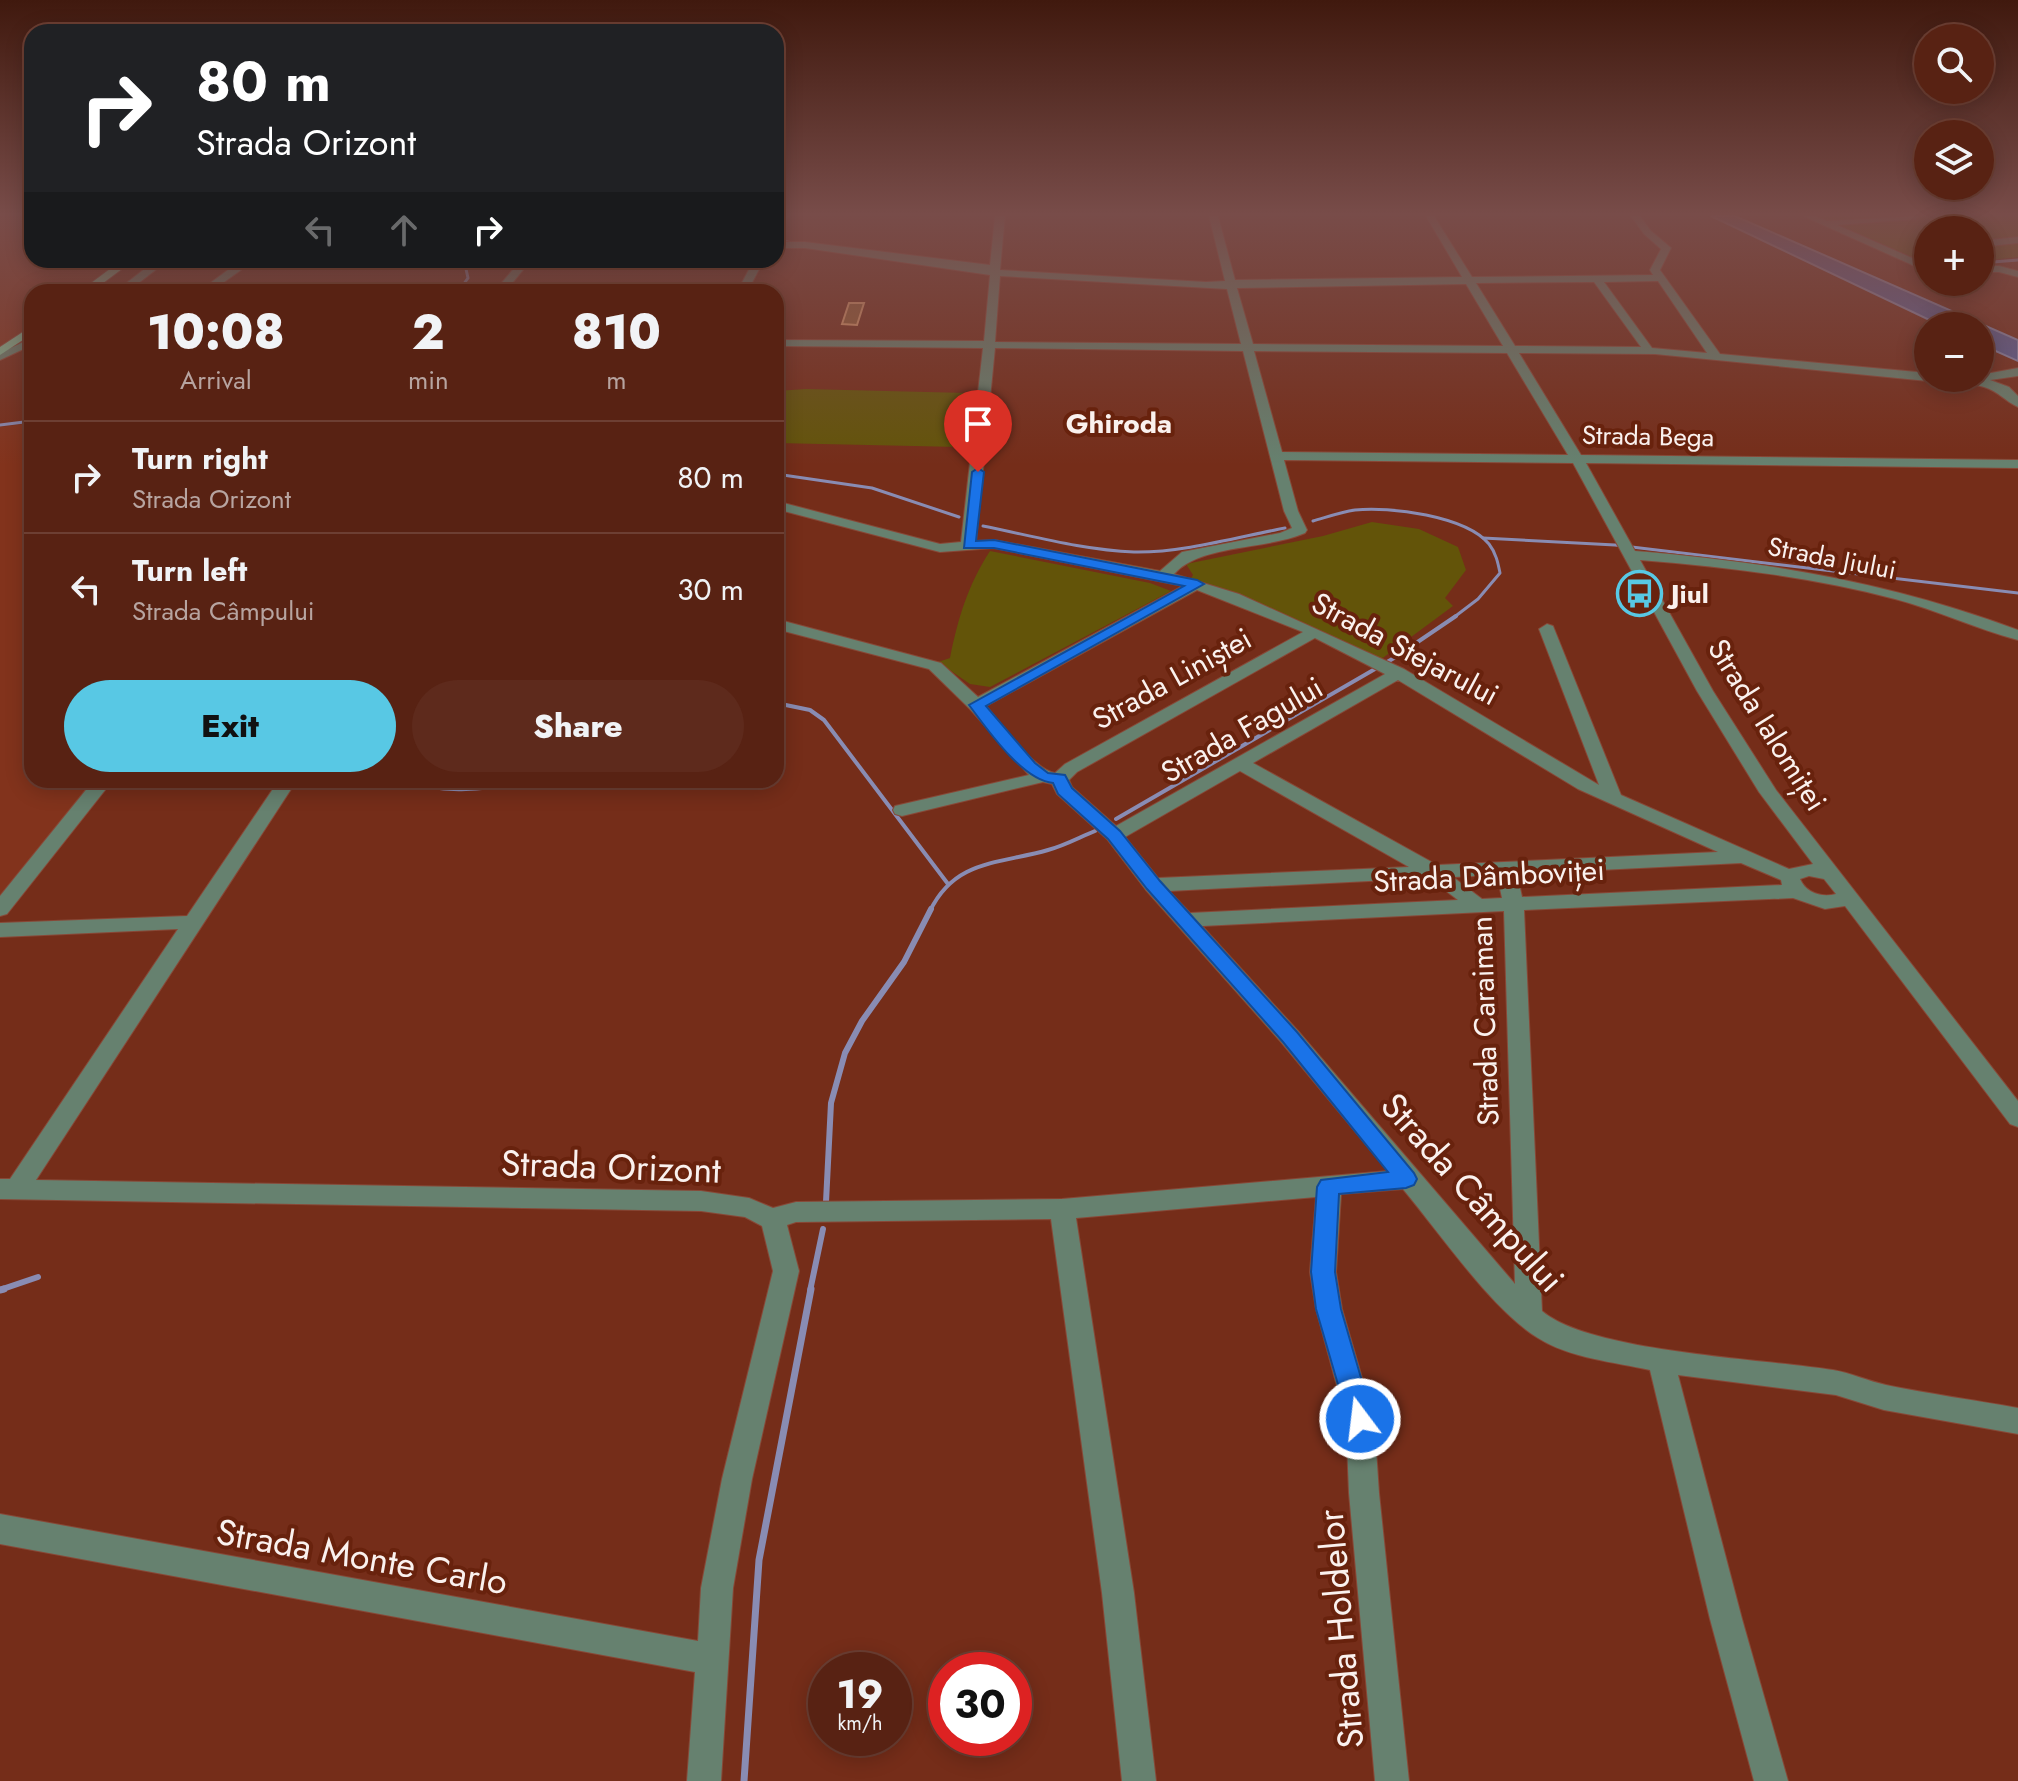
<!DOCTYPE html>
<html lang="en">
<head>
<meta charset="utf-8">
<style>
  body { margin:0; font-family:Jost,sans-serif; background:#5e2a1c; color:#f1f3f6; height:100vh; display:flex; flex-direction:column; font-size:30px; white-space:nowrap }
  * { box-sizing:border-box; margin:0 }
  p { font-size:26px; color:#b7a4a0 }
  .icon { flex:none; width:44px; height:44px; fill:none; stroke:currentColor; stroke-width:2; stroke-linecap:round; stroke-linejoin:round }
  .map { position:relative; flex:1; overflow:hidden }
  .sheet { position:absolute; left:24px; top:284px; width:760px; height:504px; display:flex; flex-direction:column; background:#582213; border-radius:24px; box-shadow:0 4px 20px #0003,0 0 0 2px #6d3f33 }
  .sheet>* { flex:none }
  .banner { position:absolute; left:24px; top:24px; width:760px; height:244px; border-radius:24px; box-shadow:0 4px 20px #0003,0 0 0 2px #6d3f33; background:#202124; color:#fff; overflow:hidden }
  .fabs { position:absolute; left:1914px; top:24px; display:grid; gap:16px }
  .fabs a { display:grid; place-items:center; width:80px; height:80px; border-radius:50%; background:#582213; box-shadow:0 4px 20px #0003,0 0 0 2px #6d3f33; font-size:40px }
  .speed { position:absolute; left:808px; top:1652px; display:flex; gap:16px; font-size:40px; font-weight:700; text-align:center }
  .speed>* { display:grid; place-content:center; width:104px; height:104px; border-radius:50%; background:#582213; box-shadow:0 4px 20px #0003,0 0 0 2px #6d3f33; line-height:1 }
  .speed small { font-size:20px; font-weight:400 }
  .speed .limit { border:12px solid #d22; background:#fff; color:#111 }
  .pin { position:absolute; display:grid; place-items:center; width:68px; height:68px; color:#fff; margin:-82px -34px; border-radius:50% 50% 50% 0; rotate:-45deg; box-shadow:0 0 8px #0007 }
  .pin .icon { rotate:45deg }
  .me { position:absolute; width:88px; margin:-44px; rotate:345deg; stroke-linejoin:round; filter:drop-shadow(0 0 6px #0008) }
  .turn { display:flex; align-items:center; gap:28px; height:168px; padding:0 40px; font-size:36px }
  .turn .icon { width:104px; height:104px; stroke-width:2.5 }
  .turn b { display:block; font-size:56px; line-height:68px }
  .lanes { display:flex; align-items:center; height:76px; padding:0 40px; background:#0003; justify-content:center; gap:40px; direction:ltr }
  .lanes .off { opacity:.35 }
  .eta { display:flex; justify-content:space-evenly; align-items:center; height:136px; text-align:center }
  .eta b { font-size:48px; font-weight:800; line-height:56px }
  .action { display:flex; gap:16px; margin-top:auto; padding:16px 40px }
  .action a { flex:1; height:92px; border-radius:48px; background:#58c8e4; color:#111; font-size:32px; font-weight:800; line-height:92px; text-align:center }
  .action a+a { background:#5e2a1c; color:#f1f3f6 }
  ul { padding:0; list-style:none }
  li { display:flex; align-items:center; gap:24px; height:112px; padding:0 40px; border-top:2px solid #6d3f33 }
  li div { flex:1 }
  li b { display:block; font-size:30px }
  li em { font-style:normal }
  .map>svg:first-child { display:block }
  .built { fill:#82331c }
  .green { fill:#635409 }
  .water { fill:#58609a; stroke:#898cb3; stroke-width:2 }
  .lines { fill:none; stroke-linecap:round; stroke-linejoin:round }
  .stream-far3 { stroke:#898cb3; stroke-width:3 }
  .stream-far2 { stroke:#898cb3; stroke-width:4 }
  .stream-far1 { stroke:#898cb3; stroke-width:6 }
  .stream { stroke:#898cb3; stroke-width:7 }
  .building { fill:#955d33; stroke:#e49f6d; stroke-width:2 }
  .minor-casing { stroke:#884837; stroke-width:2 }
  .major-casing { stroke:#884837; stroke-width:2 }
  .minor { fill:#66816f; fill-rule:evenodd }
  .major { fill:#80b995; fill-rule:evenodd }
  .route { fill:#1a73e8; stroke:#114b97; stroke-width:2 }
  .labels { text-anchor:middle; stroke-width:8; stroke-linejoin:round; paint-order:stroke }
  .far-street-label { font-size:26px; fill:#faf1ee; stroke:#68220d }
  .far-poi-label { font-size:26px; font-weight:bold; fill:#faf1ee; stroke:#68220d; text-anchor:start }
  .far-quarter-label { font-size:28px; font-weight:bold; fill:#faf1ee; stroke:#68220d }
  .street-label { font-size:30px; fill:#faf1ee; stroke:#68220d }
  .near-street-label { font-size:36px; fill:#faf1ee; stroke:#68220d }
</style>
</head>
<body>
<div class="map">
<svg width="2018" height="1781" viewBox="0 0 2018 1781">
  <rect width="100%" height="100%" fill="#752d19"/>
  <g class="built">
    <polygon points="0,216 32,216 32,260 123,260 78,292 32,292 32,325 0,347"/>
    <polygon points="32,423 32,780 107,780 0,911 0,427"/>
  </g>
  <g class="green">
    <polygon points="1819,216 2018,216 2018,257 1980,261 1980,230 1928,230 1928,264"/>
    <polygon points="806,389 967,393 959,447 776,443 776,391"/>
    <polygon points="1372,522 1419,529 1458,547 1466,570 1445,598 1453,606 1380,660 1190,580 1193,575 1186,564 1323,536"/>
    <path d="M 990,551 L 1150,583 L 1171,591 L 990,687 L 970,684 L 938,662 L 950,658 C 958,618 968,585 990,551 Z"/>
  </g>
  <polygon class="water" points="1711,216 1735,216 2018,340 2018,361 1980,344 1980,326 1942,326"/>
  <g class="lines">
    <g class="stream-far3">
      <polyline points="776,240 793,243"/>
      <polyline points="1980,263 2018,260"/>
      <polyline points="458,292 468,278 464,260"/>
      <polyline points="0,425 32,421"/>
      <polyline points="776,474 872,488 959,517"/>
      <path d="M 1313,521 C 1327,517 1341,512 1355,510 C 1389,506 1466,516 1489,544 C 1496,553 1498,563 1500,573 L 1478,599 L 1453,618"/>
      <path d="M 983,526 C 1033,536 1083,550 1134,552 C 1181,553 1238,537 1285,528"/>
      <polyline points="1483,538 1615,545 2018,593"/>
    </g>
    <g class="stream-far2">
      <polyline points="776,703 810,710 824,720 948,884"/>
      <path d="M 405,780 C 450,798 501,785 547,780"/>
      <polyline points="1116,819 1394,658 1456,616"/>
      <path d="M 930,911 C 955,859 1000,864 1048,850 C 1064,846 1080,837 1095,831"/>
    </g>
    <g class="stream-far1">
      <polyline points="826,1202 831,1103 845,1053 862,1021 904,962 931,909"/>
      <polyline points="0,1290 38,1277"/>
      <polyline points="810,1291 823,1229"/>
    </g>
    <g class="stream">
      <polyline points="0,1290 4,1289"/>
      <polyline points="744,1781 759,1560 811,1289"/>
    </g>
  </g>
  <polygon class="building" points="849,303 864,303 857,325 842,324"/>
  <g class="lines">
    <defs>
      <g id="minor">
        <polygon points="780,216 789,216 776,231"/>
        <path d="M 995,216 L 1005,216 L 1000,270 L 1206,282 L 1225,281 L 1209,216 L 1218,216 L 1235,280 L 1462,277 L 1426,216 L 1434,216 L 1472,277 L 1653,275 L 1650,270 L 1661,249 L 1644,234 L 1631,216 L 1640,216 L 1650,230 L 1671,248 L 1660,270 L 1720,354 L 1928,373 L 1928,378 L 1963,381 L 1980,378 L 1980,375 L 2018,368 L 2018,376 L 1990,380 L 2009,387 L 2018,396 L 2018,407 C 2005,401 1998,391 1984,387 C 1966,381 1955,395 1933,378 L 1928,381 L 1655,354 L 1519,353 L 1581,455 L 2018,460 L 2018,468 L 1586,463 L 1635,551 C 1770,562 1891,583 2018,630 L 2018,640 C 1976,629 1937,610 1895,599 C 1812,577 1726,567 1640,560 L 1713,691 L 1776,790 L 2018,1101 L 2018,1127 L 2010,1124 L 1845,906 L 1825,909 L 1793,898 L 1524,910 L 1542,1311 C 1589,1352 1766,1359 1833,1370 C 1851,1373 1868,1381 1886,1385 C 1929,1394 1974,1400 2018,1408 L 2018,1434 L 1884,1410 L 1836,1395 L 1678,1375 L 1742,1619 L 1788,1781 L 1754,1781 L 1710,1619 L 1650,1370 C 1614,1362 1569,1358 1538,1338 C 1491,1309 1440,1233 1403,1189 L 1341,1194 L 1336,1272 L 1342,1309 L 1374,1419 L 1379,1493 L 1409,1781 L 1375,1781 L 1349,1493 L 1346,1419 L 1316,1309 L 1310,1272 L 1316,1197 L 1076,1218 L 1134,1593 L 1156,1781 L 1122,1781 L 1102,1593 L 1051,1219 L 796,1222 L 787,1225 L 799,1271 L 752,1479 L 733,1588 L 721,1781 L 687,1781 L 695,1672 L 0,1544 L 0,1514 L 698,1641 L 701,1588 L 722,1479 L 773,1271 L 762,1226 L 745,1217 L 701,1211 L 0,1199 L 0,1179 L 10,1179 L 178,929 L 0,937 L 0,923 L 187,916 L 279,780 L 297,780 L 36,1180 L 701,1191 L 749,1198 L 773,1208 L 796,1202 L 1062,1199 L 1388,1171 L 1282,1043 L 1146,890 L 1107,839 L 1057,794 L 1052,784 L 1043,782 L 902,816 L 895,814 L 893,810 L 895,806 L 1029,775 L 970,709 L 929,669 L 776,629 L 776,619 L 941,663 L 978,697 L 1183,586 L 994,548 L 940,552 L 776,509 L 776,501 L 940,544 L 961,542 L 983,348 L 776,346 L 776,340 L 984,341 L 990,275 L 805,248 L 776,248 L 776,242 L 805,242 L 990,265 ZM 1000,276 L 1227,289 L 1241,344 L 995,342 ZM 1658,281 L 1707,353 L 1652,348 L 1604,282 ZM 1594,282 L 1641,347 L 1515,346 L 1476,283 ZM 1466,284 L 1503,346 L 1253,344 L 1237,288 ZM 995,348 L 1243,351 L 1284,511 L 1292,528 L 1280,533 L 1182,552 L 1160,571 L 994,540 L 976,541 ZM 1254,351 L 1507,353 L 1568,455 L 1282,452 ZM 1284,460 L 1573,463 L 1697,691 L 1759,792 L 1813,864 L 1789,869 L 1621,795 L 1553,626 L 1547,624 L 1539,629 L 1599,785 L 1404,669 L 1239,594 L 1174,574 C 1200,544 1267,550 1305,533 L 1307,530 L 1298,511 ZM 1197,590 L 1303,632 L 1065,764 L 1055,773 C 1034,770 1001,723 986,706 ZM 1315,638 L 1385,674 L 1116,826 L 1072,787 L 1069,780 L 1077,772 ZM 1398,680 L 1578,789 L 1718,852 L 1437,865 L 1253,763 ZM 1240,771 L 1409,867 L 1158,878 L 1125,837 ZM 1741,863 L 1781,880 L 1782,885 L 1522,897 L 1517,874 ZM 1497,875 L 1502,898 L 1482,899 L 1453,877 ZM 1809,876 L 1824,879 L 1836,894 C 1822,898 1806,893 1800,879 ZM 1429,878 L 1458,900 L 1190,913 L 1169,891 ZM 1504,911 L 1515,1284 L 1298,1031 L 1202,926 Z"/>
        <polygon points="1803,216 1815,216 1827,221 1920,216 1916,219 1837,225 1928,265 1928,272"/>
        <polygon points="2018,237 2018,243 1980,247 1980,241"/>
        <polygon points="156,260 166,262 357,260 352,263 248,265 210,292 198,292 232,267 158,268 127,292 115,292"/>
        <polygon points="521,260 531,260 505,292 494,292"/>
        <polygon points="754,260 764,260 747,292 737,292"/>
        <polygon points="1980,266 1999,266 2018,271 2018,277 1999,272 1980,272"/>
        <polygon points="32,338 32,345 0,360 0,353"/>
        <polygon points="94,780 113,780 7,914 0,916 0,896"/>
      </g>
      <g id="major">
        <polygon points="122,260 134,260 91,292 79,292"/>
        <polygon points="32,326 32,334 0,355 0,347"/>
      </g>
    </defs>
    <use href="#minor" class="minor-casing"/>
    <use href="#major" class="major-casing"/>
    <use href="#minor" class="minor"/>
    <use href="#major" class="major"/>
  </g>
  <linearGradient id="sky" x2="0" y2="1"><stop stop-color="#40190e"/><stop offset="0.46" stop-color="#784c49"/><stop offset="1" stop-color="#784c49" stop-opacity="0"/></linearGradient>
  <rect width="2018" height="465" fill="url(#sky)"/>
  <path class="route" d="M 978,468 L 984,472 L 976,541 L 994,540 L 1197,580 L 1204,584 L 986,706 L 1035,763 L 1048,773 L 1065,775 L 1072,788 L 1120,831 L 1160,881 L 1297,1032 L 1414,1173 L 1417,1179 L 1414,1185 L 1406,1188 L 1339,1194 L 1335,1272 L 1341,1309 L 1373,1419 L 1370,1428 L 1360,1431 L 1351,1428 L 1348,1419 L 1316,1309 L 1311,1272 L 1317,1187 L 1321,1180 L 1388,1172 L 1283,1042 L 1147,889 L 1108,839 L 1058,794 L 1053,783 C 1022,780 987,729 969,705 L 1184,586 L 994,548 L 964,548 L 972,472 Z"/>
  <defs>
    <symbol id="bus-ring" viewBox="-11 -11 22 22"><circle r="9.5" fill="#68220d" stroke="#58c8e4" stroke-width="1.5"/><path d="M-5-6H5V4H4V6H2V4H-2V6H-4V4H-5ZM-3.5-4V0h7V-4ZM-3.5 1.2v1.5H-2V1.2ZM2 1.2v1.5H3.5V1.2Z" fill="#58c8e4"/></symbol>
  </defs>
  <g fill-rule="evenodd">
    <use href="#bus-ring" x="1614" y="568" width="51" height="51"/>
  </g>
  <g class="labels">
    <g class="far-street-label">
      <text transform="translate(1648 436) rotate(1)" y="9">Strada Bega</text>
      <text transform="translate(1832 558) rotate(11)" y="9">Strada Jiului</text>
    </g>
    <g class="far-poi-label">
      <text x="1671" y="603">Jiul</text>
    </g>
    <g class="far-quarter-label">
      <text x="1119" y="433">Ghiroda</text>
    </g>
    <g class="street-label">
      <text transform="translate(1405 649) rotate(28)" y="10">Strada Stejarului</text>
      <text transform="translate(1172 679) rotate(-29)" y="10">Strada Liniștei</text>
      <text transform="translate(1767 725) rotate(58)" y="10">Strada Ialomiței</text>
      <text transform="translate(1242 730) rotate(-30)" y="10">Strada Fagului</text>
      <text transform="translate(1489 876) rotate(-3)" y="10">Strada Dâmboviței</text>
      <text transform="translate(1485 1021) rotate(-92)" y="10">Strada Caraiman</text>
    </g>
    <g class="near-street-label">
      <text transform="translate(611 1166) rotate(2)" y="13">Strada Orizont</text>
      <text transform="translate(1473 1192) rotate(48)" y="13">Strada Câmpului</text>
      <text transform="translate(362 1556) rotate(10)" y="13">Strada Monte Carlo</text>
      <text transform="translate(1340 1629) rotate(-95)" y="13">Strada Holdelor</text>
    </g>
  </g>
</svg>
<div class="fabs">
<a><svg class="icon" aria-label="search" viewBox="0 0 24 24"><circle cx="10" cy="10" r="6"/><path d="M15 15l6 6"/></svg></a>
<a><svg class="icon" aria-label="layers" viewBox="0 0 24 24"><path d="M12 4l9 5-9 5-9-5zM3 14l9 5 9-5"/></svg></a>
<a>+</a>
<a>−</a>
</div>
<div class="speed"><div>19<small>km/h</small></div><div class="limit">30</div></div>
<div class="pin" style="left:978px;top:472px;background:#d93025"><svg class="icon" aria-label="arrive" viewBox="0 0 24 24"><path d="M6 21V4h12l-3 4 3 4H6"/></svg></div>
<svg class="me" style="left:1360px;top:1419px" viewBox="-20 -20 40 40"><circle r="17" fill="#1a73e8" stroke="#fff" stroke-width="3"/><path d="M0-11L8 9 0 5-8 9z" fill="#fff"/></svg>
<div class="banner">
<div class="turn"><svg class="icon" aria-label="right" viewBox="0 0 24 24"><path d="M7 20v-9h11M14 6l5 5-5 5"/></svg><div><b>80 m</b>Strada Orizont</div></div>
<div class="lanes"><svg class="icon off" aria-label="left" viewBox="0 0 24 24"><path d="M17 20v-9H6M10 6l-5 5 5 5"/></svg><svg class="icon off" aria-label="ahead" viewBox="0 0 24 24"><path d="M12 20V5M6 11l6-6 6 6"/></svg><svg class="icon" aria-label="right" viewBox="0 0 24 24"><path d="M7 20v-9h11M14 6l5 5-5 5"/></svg></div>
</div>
<section class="sheet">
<div class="eta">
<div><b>10:08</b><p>Arrival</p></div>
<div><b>2</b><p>min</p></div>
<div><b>810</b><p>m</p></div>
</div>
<ul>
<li><svg class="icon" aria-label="right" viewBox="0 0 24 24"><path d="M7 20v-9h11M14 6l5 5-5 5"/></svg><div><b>Turn right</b><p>Strada Orizont</p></div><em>80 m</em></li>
<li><svg class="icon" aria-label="left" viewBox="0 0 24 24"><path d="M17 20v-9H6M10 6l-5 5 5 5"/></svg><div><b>Turn left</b><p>Strada Câmpului</p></div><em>30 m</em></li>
</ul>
<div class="action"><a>Exit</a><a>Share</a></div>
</section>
</div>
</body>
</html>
